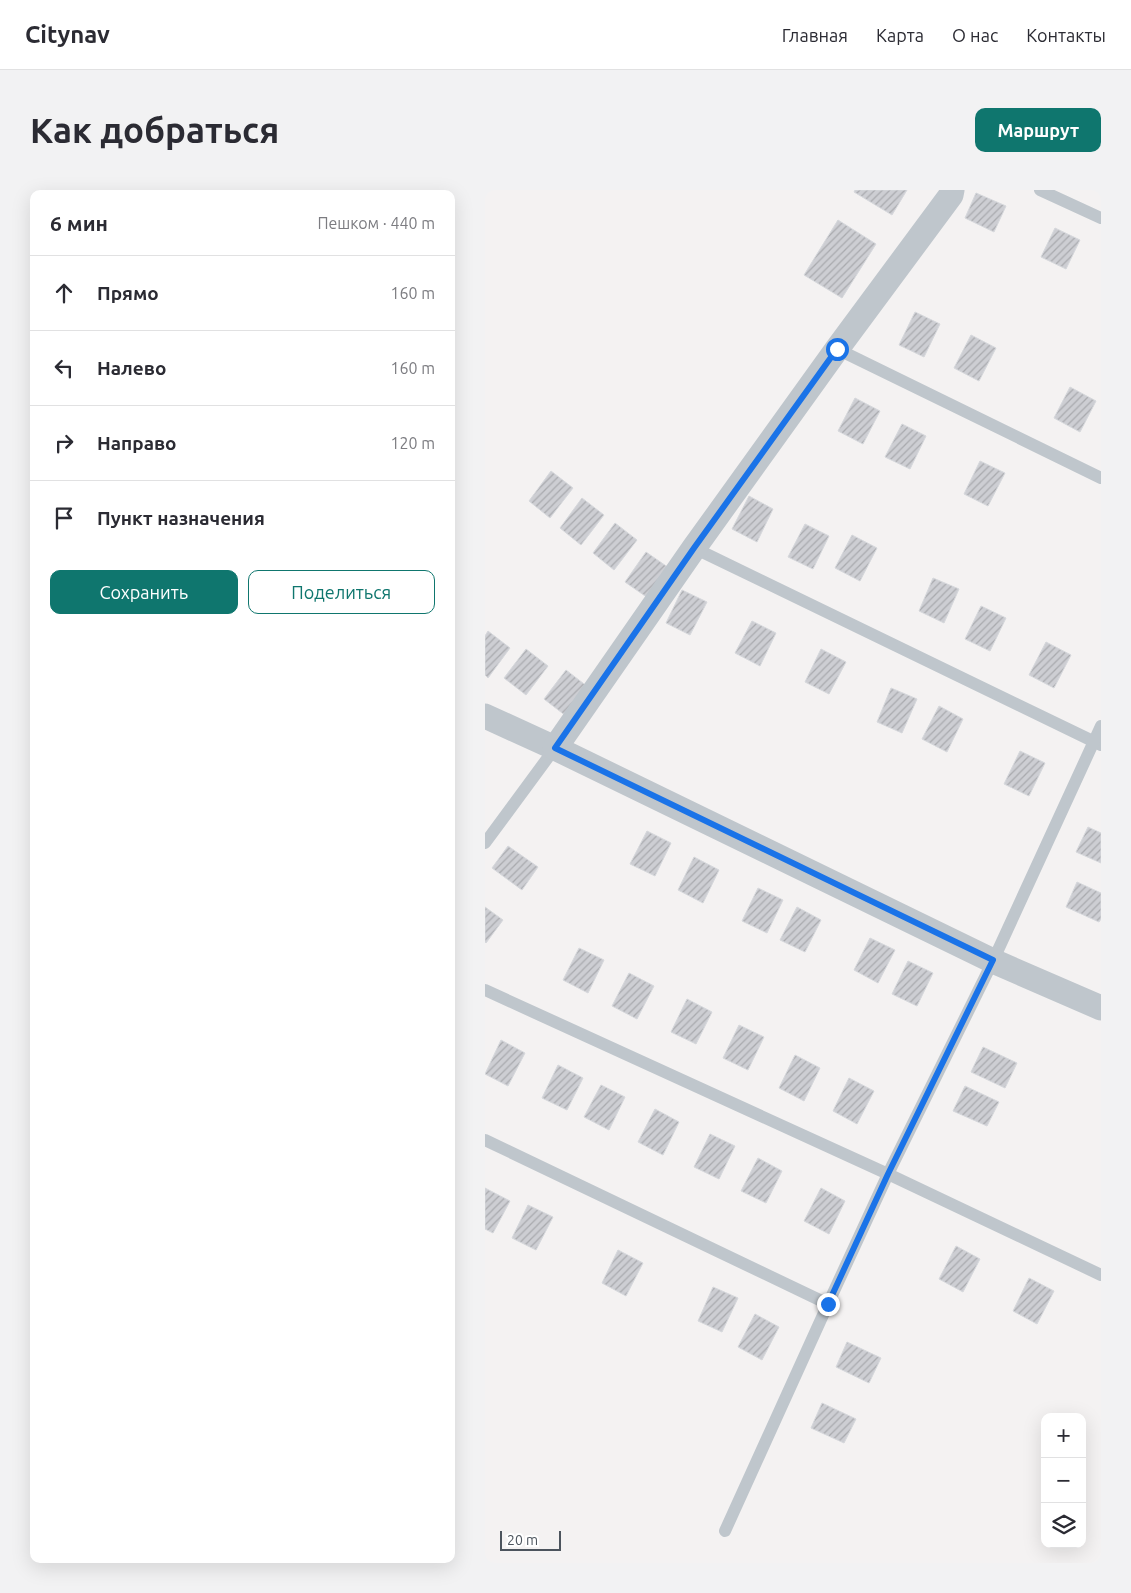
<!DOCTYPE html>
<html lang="ru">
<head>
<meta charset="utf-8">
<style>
  body { margin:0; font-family:Ubuntu,sans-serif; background:#f2f2f3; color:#2b2b33 }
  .controls { position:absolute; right:15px; bottom:15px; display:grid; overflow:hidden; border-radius:10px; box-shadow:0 5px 20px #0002 }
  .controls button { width:45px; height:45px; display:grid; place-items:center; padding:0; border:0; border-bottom:1px solid #e1e1e2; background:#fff; color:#2b2b33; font:25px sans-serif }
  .scale { position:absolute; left:15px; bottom:12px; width:61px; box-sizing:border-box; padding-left:5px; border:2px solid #4c545d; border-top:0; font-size:14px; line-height:18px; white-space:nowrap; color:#4c545d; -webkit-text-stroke:4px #fff; paint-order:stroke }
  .stop { position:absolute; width:15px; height:15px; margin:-11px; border:4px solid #1a73e8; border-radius:50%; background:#fff }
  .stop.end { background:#1a73e8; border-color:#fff; box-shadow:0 1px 5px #0008 }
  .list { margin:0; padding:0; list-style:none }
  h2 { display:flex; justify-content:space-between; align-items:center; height:65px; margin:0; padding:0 20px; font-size:21px }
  h2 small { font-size:16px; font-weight:400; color:#7c7c81 }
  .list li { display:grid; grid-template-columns:32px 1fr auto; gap:15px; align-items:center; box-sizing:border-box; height:75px; padding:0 20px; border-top:1px solid #e1e1e2 }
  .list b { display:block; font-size:19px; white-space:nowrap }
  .list em { font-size:16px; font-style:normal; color:#7c7c81 }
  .actions { display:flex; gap:10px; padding:15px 20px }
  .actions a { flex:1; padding:11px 0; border:1px solid #0f766e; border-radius:10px; text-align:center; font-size:18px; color:#0f766e }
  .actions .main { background:#0f766e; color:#fff }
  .icon { flex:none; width:28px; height:28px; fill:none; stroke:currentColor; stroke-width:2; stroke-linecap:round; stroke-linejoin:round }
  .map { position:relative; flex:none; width:616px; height:1373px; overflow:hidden; border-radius:10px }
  header { display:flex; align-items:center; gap:30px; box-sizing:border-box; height:70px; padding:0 25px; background:#fff; border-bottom:1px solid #e1e1e2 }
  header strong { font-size:24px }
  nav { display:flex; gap:28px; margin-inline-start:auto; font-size:18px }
  .intro { display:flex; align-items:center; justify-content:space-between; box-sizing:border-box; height:120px; padding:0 30px }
  h1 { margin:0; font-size:35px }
  .button { padding:12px 22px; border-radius:10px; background:#0f766e; color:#fff; font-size:18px; font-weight:700 }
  main { display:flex; gap:30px; padding:0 30px }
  aside { flex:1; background:#fff; border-radius:10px; box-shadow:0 5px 20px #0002 }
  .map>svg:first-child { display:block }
  .building { fill:url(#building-hatch); stroke:#d6d8dc }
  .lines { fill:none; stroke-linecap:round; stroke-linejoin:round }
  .lane { stroke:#bfc6cc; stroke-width:12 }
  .street { stroke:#bfc6cc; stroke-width:25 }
  .route { stroke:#1a73e8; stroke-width:6 }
</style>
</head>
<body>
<header>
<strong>Citynav</strong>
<nav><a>Главная</a><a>Карта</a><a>О нас</a><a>Контакты</a></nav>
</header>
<div class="intro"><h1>Как добраться</h1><a class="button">Маршрут</a></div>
<main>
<aside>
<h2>6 мин<small>Пешком · 440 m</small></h2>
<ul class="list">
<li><svg class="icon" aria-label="ahead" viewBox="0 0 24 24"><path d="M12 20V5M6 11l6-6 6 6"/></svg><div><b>Прямо</b></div><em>160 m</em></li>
<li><svg class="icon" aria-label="left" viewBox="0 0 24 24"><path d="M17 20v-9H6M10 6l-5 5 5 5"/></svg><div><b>Налево</b></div><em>160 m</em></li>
<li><svg class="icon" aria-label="right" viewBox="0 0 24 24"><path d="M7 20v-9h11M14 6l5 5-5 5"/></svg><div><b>Направо</b></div><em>120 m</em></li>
<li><svg class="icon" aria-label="arrive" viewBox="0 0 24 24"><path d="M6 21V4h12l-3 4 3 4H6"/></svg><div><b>Пункт назначения</b></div></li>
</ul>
<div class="actions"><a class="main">Сохранить</a><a>Поделиться</a></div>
</aside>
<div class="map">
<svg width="616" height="1373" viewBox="0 0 616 1373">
  <defs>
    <pattern id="building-hatch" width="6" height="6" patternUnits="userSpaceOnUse" patternTransform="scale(1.25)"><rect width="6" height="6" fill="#cdced3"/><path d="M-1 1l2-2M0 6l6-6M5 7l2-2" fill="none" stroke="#a9aaae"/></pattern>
  </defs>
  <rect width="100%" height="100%" fill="#f4f2f2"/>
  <!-- building -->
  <g class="building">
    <polygon points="370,0 422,0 407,25 369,2"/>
    <polygon points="491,3 521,16 509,42 480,28"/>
    <polygon points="353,30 391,54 357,108 319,85"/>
    <polygon points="570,38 595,50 581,79 556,67"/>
    <polygon points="430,122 455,134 439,167 414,155"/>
    <polygon points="486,145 511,158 494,191 469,178"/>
    <polygon points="585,197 611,211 595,242 569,228"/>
    <polygon points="370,208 395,221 378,254 353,241"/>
    <polygon points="417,234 441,246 425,279 400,267"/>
    <polygon points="495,271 520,283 503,316 479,304"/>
    <polygon points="66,281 88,298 65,328 44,311"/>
    <polygon points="264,306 288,319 272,352 247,339"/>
    <polygon points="97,308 119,325 96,355 75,338"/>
    <polygon points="130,333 152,350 129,380 108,363"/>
    <polygon points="320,334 344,346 328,379 303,367"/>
    <polygon points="367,345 392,358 375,391 350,378"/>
    <polygon points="161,362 184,378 163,408 140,392"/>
    <polygon points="448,388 474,399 459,433 434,421"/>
    <polygon points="197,400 222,412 205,445 181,433"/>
    <polygon points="496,416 521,428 505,461 480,449"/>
    <polygon points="267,431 291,443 275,476 250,463"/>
    <polygon points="3,441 25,458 3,488 0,485 0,446"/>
    <polygon points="561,452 586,465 569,498 544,485"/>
    <polygon points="41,459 63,476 41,505 19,488"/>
    <polygon points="336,459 361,472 344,504 320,492"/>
    <polygon points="81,480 103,497 81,526 59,509"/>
    <polygon points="406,498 432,509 417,543 392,532"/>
    <polygon points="454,516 478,529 462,562 437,549"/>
    <polygon points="535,561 560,573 544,606 519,594"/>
    <polygon points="603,637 616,643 616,673 591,662"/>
    <polygon points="162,641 186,653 170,686 145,674"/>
    <polygon points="23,656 53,677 37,700 7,678"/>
    <polygon points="209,667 234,680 218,713 193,700"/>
    <polygon points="592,692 616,703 616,729 614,732 581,717"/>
    <polygon points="273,698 298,710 282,743 257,731"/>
    <polygon points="0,717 18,730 1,753 0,752"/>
    <polygon points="312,717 336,730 320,762 295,750"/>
    <polygon points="385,748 410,760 393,793 369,780"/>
    <polygon points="94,758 119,770 103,803 78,790"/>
    <polygon points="423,771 448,783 432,816 407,804"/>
    <polygon points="144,783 169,796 152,829 127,816"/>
    <polygon points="202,809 227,822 211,854 186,842"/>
    <polygon points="254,835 279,847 263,880 238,868"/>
    <polygon points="16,850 40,863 23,896 0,884"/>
    <polygon points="498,857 532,873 520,898 486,882"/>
    <polygon points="310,865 335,878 319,911 294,898"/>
    <polygon points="73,875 98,888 82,920 57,908"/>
    <polygon points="364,888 389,901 372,934 348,921"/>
    <polygon points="116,895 140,907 124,940 99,927"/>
    <polygon points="480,896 514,912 502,936 468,921"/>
    <polygon points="170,919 194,932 178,965 153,952"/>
    <polygon points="225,944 250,956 234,989 209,977"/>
    <polygon points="273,968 297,981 281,1013 256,1001"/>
    <polygon points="0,998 25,1011 8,1043 0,1039"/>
    <polygon points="336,998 360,1011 344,1044 319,1031"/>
    <polygon points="43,1015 68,1027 51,1060 27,1048"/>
    <polygon points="471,1056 495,1069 478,1102 454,1089"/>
    <polygon points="133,1060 158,1073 141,1106 117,1093"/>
    <polygon points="544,1088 569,1101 552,1134 528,1121"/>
    <polygon points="228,1097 253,1108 237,1142 213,1131"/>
    <polygon points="270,1124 294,1137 277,1170 253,1157"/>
    <polygon points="362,1152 396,1168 384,1193 351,1177"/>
    <polygon points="337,1213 371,1229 359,1253 326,1238"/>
  </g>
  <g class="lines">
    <!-- lane -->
    <g class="lane">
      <polyline points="555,0 616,28"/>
      <polyline points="352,159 616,288"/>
      <polyline points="209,358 616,555"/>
      <polyline points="0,653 70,558"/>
      <polyline points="0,800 403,984 616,1085"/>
      <polyline points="0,950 343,1114 403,984 508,771 616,536"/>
      <polyline points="240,1341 343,1114"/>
    </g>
    <!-- street -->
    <g class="street">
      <polyline points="0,526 70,558 508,771 616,818"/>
      <polyline points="70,558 209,358 352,159 466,5 467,0"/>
    </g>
  </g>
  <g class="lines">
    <!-- route -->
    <polyline class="route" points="343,1114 403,984 508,770 70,558 209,358 352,159"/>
  </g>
</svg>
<div class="controls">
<button>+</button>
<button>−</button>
<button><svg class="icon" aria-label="layers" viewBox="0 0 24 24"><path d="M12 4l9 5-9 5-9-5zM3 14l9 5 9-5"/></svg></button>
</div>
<div class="scale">20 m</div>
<div class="stop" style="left:352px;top:159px"></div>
<div class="stop end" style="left:343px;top:1114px"></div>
</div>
</main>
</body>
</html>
